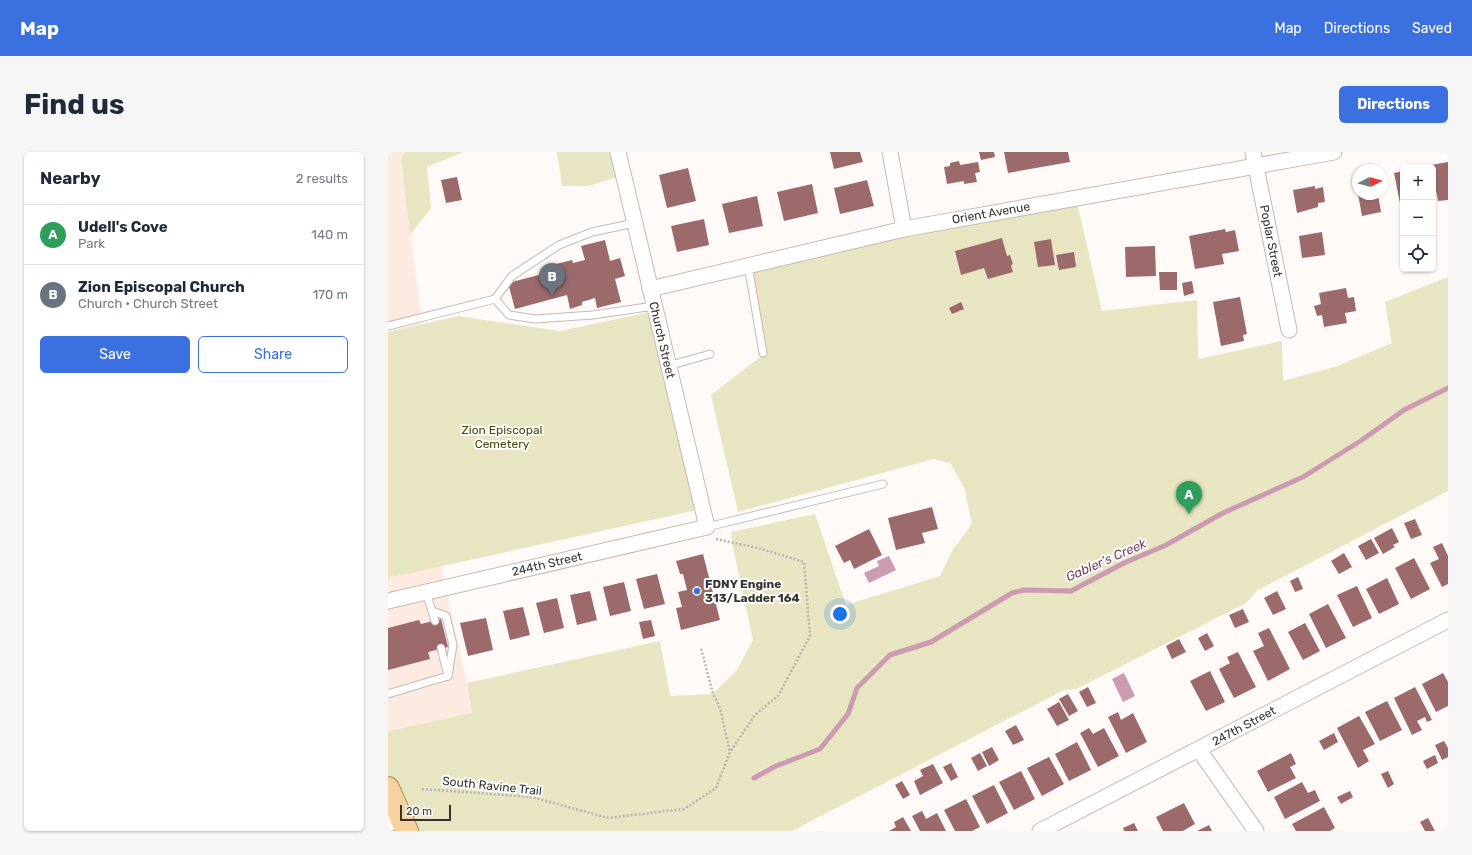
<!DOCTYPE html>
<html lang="en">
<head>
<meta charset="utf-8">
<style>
  body { margin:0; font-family:Rubik,sans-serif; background:#f6f6f7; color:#1f2937 }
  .controls { position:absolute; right:12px; top:12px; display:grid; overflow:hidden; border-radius:6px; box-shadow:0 1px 3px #0004 }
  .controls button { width:36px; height:36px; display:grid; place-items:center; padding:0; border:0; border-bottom:1px solid #e0e1e3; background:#fff; color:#1f2937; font:20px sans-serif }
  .compass { position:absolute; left:964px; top:12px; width:36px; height:36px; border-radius:50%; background:#fff; box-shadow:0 1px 3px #0004; rotate:85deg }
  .scale { position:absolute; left:12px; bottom:10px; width:51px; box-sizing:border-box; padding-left:4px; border:2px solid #383331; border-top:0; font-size:11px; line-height:14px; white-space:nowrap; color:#383331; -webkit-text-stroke:3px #fff; paint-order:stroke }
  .you { position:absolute; left:452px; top:462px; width:14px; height:14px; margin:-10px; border:3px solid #fff; border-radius:50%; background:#1a73e8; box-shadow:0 0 0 6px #1a73e833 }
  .badge { display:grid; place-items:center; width:26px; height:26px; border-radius:50%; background:#3b70e0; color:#fff; font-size:13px; font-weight:700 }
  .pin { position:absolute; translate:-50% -33px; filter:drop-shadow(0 1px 2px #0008) }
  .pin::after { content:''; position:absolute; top:21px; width:14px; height:12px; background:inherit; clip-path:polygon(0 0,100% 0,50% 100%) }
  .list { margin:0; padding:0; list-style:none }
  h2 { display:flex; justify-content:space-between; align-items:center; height:52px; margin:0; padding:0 16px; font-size:17px }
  h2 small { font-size:13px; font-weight:400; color:#747a83 }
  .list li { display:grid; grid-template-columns:26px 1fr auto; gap:12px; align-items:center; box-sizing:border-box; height:60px; padding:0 16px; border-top:1px solid #e0e1e3 }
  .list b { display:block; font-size:15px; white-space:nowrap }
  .list p { margin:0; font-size:13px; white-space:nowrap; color:#747a83 }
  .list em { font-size:13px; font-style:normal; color:#747a83 }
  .actions { display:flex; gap:8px; padding:12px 16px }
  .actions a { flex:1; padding:9px 0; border:1px solid #3b70e0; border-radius:6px; text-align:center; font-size:14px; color:#3b70e0 }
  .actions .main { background:#3b70e0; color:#fff }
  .icon { flex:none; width:22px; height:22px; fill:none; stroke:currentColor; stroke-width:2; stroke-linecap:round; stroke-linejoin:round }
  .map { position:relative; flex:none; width:1060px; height:679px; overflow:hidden; border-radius:6px }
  header { display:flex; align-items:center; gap:24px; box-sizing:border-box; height:56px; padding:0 20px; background:#3b70e0; color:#fff }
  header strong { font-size:19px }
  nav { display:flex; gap:22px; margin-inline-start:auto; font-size:14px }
  .intro { display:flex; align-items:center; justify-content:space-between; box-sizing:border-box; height:96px; padding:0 24px }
  h1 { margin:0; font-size:28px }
  .button { padding:10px 18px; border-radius:6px; background:#3b70e0; color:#fff; font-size:14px; font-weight:700 }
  main { display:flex; gap:24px; padding:0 24px }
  aside { flex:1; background:#fff; border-radius:6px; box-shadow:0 1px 3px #0004 }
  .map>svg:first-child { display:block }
  .built { fill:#fdeae0 }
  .green { fill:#e7e5c2 }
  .water { fill:#cc9bb1 }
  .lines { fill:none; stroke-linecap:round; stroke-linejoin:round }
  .stream { stroke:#cc9bb1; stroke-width:5 }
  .building { fill:#9c6a6b }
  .service-casing { stroke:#c5bab5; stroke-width:9 }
  .minor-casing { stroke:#c5bab5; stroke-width:17 }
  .primary-casing { stroke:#b0884e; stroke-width:24 }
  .path { stroke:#b9b4b2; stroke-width:2.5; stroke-dasharray:2 2; stroke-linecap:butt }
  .service { stroke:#fff; stroke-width:7 }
  .minor { stroke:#fff; stroke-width:15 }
  .primary { stroke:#f6d39e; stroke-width:22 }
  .poi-dot { fill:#3b70e0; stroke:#fff; stroke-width:1.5 }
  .labels { text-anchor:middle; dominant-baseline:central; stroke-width:4; stroke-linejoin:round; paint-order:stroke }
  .street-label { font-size:12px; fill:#383331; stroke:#fff }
  .park-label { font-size:12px; fill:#4c480e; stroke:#fff }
  .poi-label { font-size:12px; font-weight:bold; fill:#383331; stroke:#fff; text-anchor:start }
  .water-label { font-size:13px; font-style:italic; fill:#7c3f5e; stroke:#fff }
</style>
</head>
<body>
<header>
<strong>Map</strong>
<nav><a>Map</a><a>Directions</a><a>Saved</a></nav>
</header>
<div class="intro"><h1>Find us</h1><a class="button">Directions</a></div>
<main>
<aside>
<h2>Nearby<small>2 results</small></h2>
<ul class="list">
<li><span class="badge" style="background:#2e9e5b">A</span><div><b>Udell's Cove</b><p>Park</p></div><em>140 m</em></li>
<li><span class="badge" style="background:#6b7280">B</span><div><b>Zion Episcopal Church</b><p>Church · Church Street</p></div><em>170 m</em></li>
</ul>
<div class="actions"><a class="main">Save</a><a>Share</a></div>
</aside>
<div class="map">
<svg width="1060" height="679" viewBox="0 0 1060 679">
  <rect width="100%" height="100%" fill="#fffaf7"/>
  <!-- built -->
  <g class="built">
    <polygon points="0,0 17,0 13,6 34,172 0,180"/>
    <polygon points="53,414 79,531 84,561 0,579 0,426"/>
  </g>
  <!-- green -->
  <g class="green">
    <polygon points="17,0 75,0 39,15 43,56 22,83 13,5"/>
    <polygon points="169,0 221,0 231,24 201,34 174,34"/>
    <polygon points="688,46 714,159 809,148 810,207 894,189 895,229 949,214 1004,191 997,150 1060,125 1060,339 870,438 858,451 688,537 676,538 404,679 21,679 0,635 0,579 84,561 79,531 272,489 282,544 325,542 349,518 365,488 344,391 343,380 427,362 458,453 552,424 564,399 584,372 576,335 562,311 546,307 350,360 323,243 372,205 358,114"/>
    <polygon points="263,160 309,358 0,426 0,180 70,164 172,179"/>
  </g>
  <!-- water -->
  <g class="water">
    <polygon points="501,404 508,418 481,431 476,421 491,414 489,409"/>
    <polygon points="736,521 747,544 735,550 724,527"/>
  </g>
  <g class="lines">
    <!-- stream -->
    <polyline class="stream" points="366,626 388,614 432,597 460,562 469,536 502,503 543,490 624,441 636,438 683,439 736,411 778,393 835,361 915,325 974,288 1016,258 1060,236"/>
  </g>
  <!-- building -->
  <g class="building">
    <polygon points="442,0 472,0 475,10 446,17"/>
    <polygon points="591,0 606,0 607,5 593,8"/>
    <polygon points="616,0 680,0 682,10 620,21"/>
    <polygon points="571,9 572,13 590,10 592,20 587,21 589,30 576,32 576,29 559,32 556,15 562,14 562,11"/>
    <polygon points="1060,10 1060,48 1050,49 1045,23 1045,15 1043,13"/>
    <polygon points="300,16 308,49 279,56 271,23"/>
    <polygon points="1015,19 1015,61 1014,61 1006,21"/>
    <polygon points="69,25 74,48 58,51 53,28"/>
    <polygon points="479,28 486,54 452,62 446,36"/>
    <polygon points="424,32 430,61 396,69 389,40"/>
    <polygon points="927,34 927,37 935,35 937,50 930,51 930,55 909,61 905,38"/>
    <polygon points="970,42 990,42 993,60 974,64"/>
    <polygon points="369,44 375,74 341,81 334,52"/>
    <polygon points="316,67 321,93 289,100 283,74"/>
    <polygon points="837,77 838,80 847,78 851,99 834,102 836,112 807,117 801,84"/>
    <polygon points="934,80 937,103 914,106 911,84"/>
    <polygon points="614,86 619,104 622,103 625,112 623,113 625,120 600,127 596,116 573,123 567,99"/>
    <polygon points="663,87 667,113 650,115 646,90"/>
    <polygon points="217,88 222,109 232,106 237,124 227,127 233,150 209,156 207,146 194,150 194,153 182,157 179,143 127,157 120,131 166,119 164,113 184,108 185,111 197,108 193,94"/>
    <polygon points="767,94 768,124 738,125 737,95"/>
    <polygon points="686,100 688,115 671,118 668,103"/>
    <polygon points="771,120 789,120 789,138 772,138"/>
    <polygon points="804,129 806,141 796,144 794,131"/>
    <polygon points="958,136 960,146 966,145 968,159 957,161 959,171 936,175 934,163 929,164 926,154 933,152 931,141"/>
    <polygon points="852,145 859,182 855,183 856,189 833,194 825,150"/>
    <polygon points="573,150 576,157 564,162 561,156"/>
    <polygon points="544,355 550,377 534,381 537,391 508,398 500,366"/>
    <polygon points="1027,367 1034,383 1023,387 1016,371"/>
    <polygon points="1004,376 1011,390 1005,393 1007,395 995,402 986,386"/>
    <polygon points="481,377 494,403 466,417 462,408 456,411 447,394"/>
    <polygon points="983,387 991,401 978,408 970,394"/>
    <polygon points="1054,391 1060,404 1060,432 1054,435 1042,411 1051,407 1045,395"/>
    <polygon points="956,401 964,415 951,422 943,409"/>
    <polygon points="315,402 332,468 293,478 288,456 294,455 290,440 299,438 295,422 292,422 288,409"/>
    <polygon points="1026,406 1042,437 1023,447 1007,416"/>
    <polygon points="269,422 277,452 256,457 248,427"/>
    <polygon points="910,425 915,437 907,440 902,429"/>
    <polygon points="999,426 1011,452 991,462 978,437"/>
    <polygon points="236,430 243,459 222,464 215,435"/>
    <polygon points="969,434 984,466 965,475 949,443"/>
    <polygon points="202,439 209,468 189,473 182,443"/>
    <polygon points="889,439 898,457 885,463 876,446"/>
    <polygon points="169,446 176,476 156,481 148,451"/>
    <polygon points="940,452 958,486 938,496 921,462"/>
    <polygon points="135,455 142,483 122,488 115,459"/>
    <polygon points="855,457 861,470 847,476 841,463"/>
    <polygon points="98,466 105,498 80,504 72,471"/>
    <polygon points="53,467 60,495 40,500 42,507 0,518 0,476 31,468 33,472"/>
    <polygon points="263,468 267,484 255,487 251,470"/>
    <polygon points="917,471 932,499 915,508 900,480"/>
    <polygon points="881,476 902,517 880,529 865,499 876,494 870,481"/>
    <polygon points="819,481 826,494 817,499 810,486"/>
    <polygon points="791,487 798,500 784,507 778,494"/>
    <polygon points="850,500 868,535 846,546 831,517 842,511 839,505"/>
    <polygon points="822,519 837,550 818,559 802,529"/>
    <polygon points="1055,521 1060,530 1060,554 1048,560 1034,532"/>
    <polygon points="700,535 708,551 699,555 691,540"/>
    <polygon points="1027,535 1044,568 1039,570 1037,565 1029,569 1034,578 1024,583 1006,546"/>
    <polygon points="680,542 690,559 681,564 671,547"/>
    <polygon points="999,549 1014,578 992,589 977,560"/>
    <polygon points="671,550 681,568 669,574 659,557"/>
    <polygon points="730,560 733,568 745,561 759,590 738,601 720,565"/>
    <polygon points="971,564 987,592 975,598 981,609 970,616 949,576"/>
    <polygon points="628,573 636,588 625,593 617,579"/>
    <polygon points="701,576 705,582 716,576 731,604 710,615 692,581"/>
    <polygon points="946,581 950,590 936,598 931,589"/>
    <polygon points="1056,589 1060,596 1060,605 1054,608 1047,593"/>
    <polygon points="689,590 703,618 681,629 667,602"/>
    <polygon points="604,595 611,608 601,614 594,600"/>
    <polygon points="592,601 599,614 590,619 583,606"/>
    <polygon points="903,601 908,612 902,615 908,626 880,640 869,619"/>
    <polygon points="1047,603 1050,611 1039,617 1035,609"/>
    <polygon points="661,605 676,632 654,644 639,616"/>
    <polygon points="563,611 570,625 563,629 555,615"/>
    <polygon points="545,612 555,631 532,643 526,629 535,624 532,618"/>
    <polygon points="633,619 647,647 626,658 611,630"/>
    <polygon points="1000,619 1006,632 1000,636 993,622"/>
    <polygon points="514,629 522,643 515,647 507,633"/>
    <polygon points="914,630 920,641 927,638 932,649 897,667 886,645"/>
    <polygon points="606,633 620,661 599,672 584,644"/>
    <polygon points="962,639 965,645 953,652 949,645"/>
    <polygon points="578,647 592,675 584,679 567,679 556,658"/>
    <polygon points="796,651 807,672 795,679 775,679 768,665"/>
    <polygon points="936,655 947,676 942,679 908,679 904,672"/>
    <polygon points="534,659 538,667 549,661 558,679 532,679 524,664"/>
    <polygon points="515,665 523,679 501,679 508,675 506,670"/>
    <polygon points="1040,666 1047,679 1037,679 1032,670"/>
    <polygon points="746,671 750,679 736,679 735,676"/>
    <polygon points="821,673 824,679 809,679"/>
  </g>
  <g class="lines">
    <defs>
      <g id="service">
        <polyline points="360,113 375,201"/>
        <polyline points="107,147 121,163 147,167 205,163 266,154"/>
        <polyline points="0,174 107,147 124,124 171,93 204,80 247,71"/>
        <polyline points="280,214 322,202"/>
        <polyline points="319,375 495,332"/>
        <polyline points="38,440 47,469"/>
        <polyline points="44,459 58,464 65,493 60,524"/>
        <polyline points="53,496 59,520"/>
        <polyline points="0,542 60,524"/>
      </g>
      <g id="minor">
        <polyline points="502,0 516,77"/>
        <polyline points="865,0 901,178"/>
        <polyline points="262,137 516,77 946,0"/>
        <polyline points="0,449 319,375 230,0"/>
        <polyline points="811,598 868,679"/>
        <polyline points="0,672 14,667"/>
        <polyline points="652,679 1060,468"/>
      </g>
      <polyline id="primary" points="0,636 19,679"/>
    </defs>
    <!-- service casing -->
    <use href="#service" class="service-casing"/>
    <!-- minor casing -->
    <use href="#minor" class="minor-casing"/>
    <!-- primary casing -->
    <use href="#primary" class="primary-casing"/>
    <!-- path -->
    <g class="path">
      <polyline points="328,387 370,396 416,410 422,484 390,544 367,563 342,600"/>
      <polyline points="34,637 144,645 220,666 296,657 328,636 342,600 332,556 325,542 313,496"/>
    </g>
    <!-- service -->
    <use href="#service" class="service"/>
    <!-- minor -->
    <use href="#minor" class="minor"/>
    <!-- primary -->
    <use href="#primary" class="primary"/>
  </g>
  <!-- markers -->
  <circle class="poi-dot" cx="309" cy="439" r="4"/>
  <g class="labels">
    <!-- street labels -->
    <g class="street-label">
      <text transform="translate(603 61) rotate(-10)">Orient Avenue</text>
      <text transform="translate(883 89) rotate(79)">Poplar Street</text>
      <text transform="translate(274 188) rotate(77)">Church Street</text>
      <text transform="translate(159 412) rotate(-13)">244th Street</text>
      <text transform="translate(856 574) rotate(-28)">247th Street</text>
      <text transform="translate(104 634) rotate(6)">South Ravine Trail</text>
    </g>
    <!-- park labels -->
    <g class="park-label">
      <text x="114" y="278">Zion Episcopal<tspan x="114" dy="14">Cemetery</tspan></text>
    </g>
    <!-- poi labels -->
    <g class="poi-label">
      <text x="317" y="432">FDNY Engine<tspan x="317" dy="14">313/Ladder 164</tspan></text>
    </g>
    <!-- water labels -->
    <g class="water-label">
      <text transform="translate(718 408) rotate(-24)">Gabler’s Creek</text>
    </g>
  </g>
</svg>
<div class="controls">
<button>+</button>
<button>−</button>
<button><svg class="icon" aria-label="locate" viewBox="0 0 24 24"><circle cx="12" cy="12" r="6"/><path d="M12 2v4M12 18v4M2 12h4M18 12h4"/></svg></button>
</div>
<svg class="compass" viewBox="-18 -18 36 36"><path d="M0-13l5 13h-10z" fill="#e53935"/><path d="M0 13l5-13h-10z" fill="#747a83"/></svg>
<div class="scale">20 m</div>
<div class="you"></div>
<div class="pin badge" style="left:801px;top:362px;background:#2e9e5b">A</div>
<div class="pin badge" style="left:164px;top:144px;background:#6b7280">B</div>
</div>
</main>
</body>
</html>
